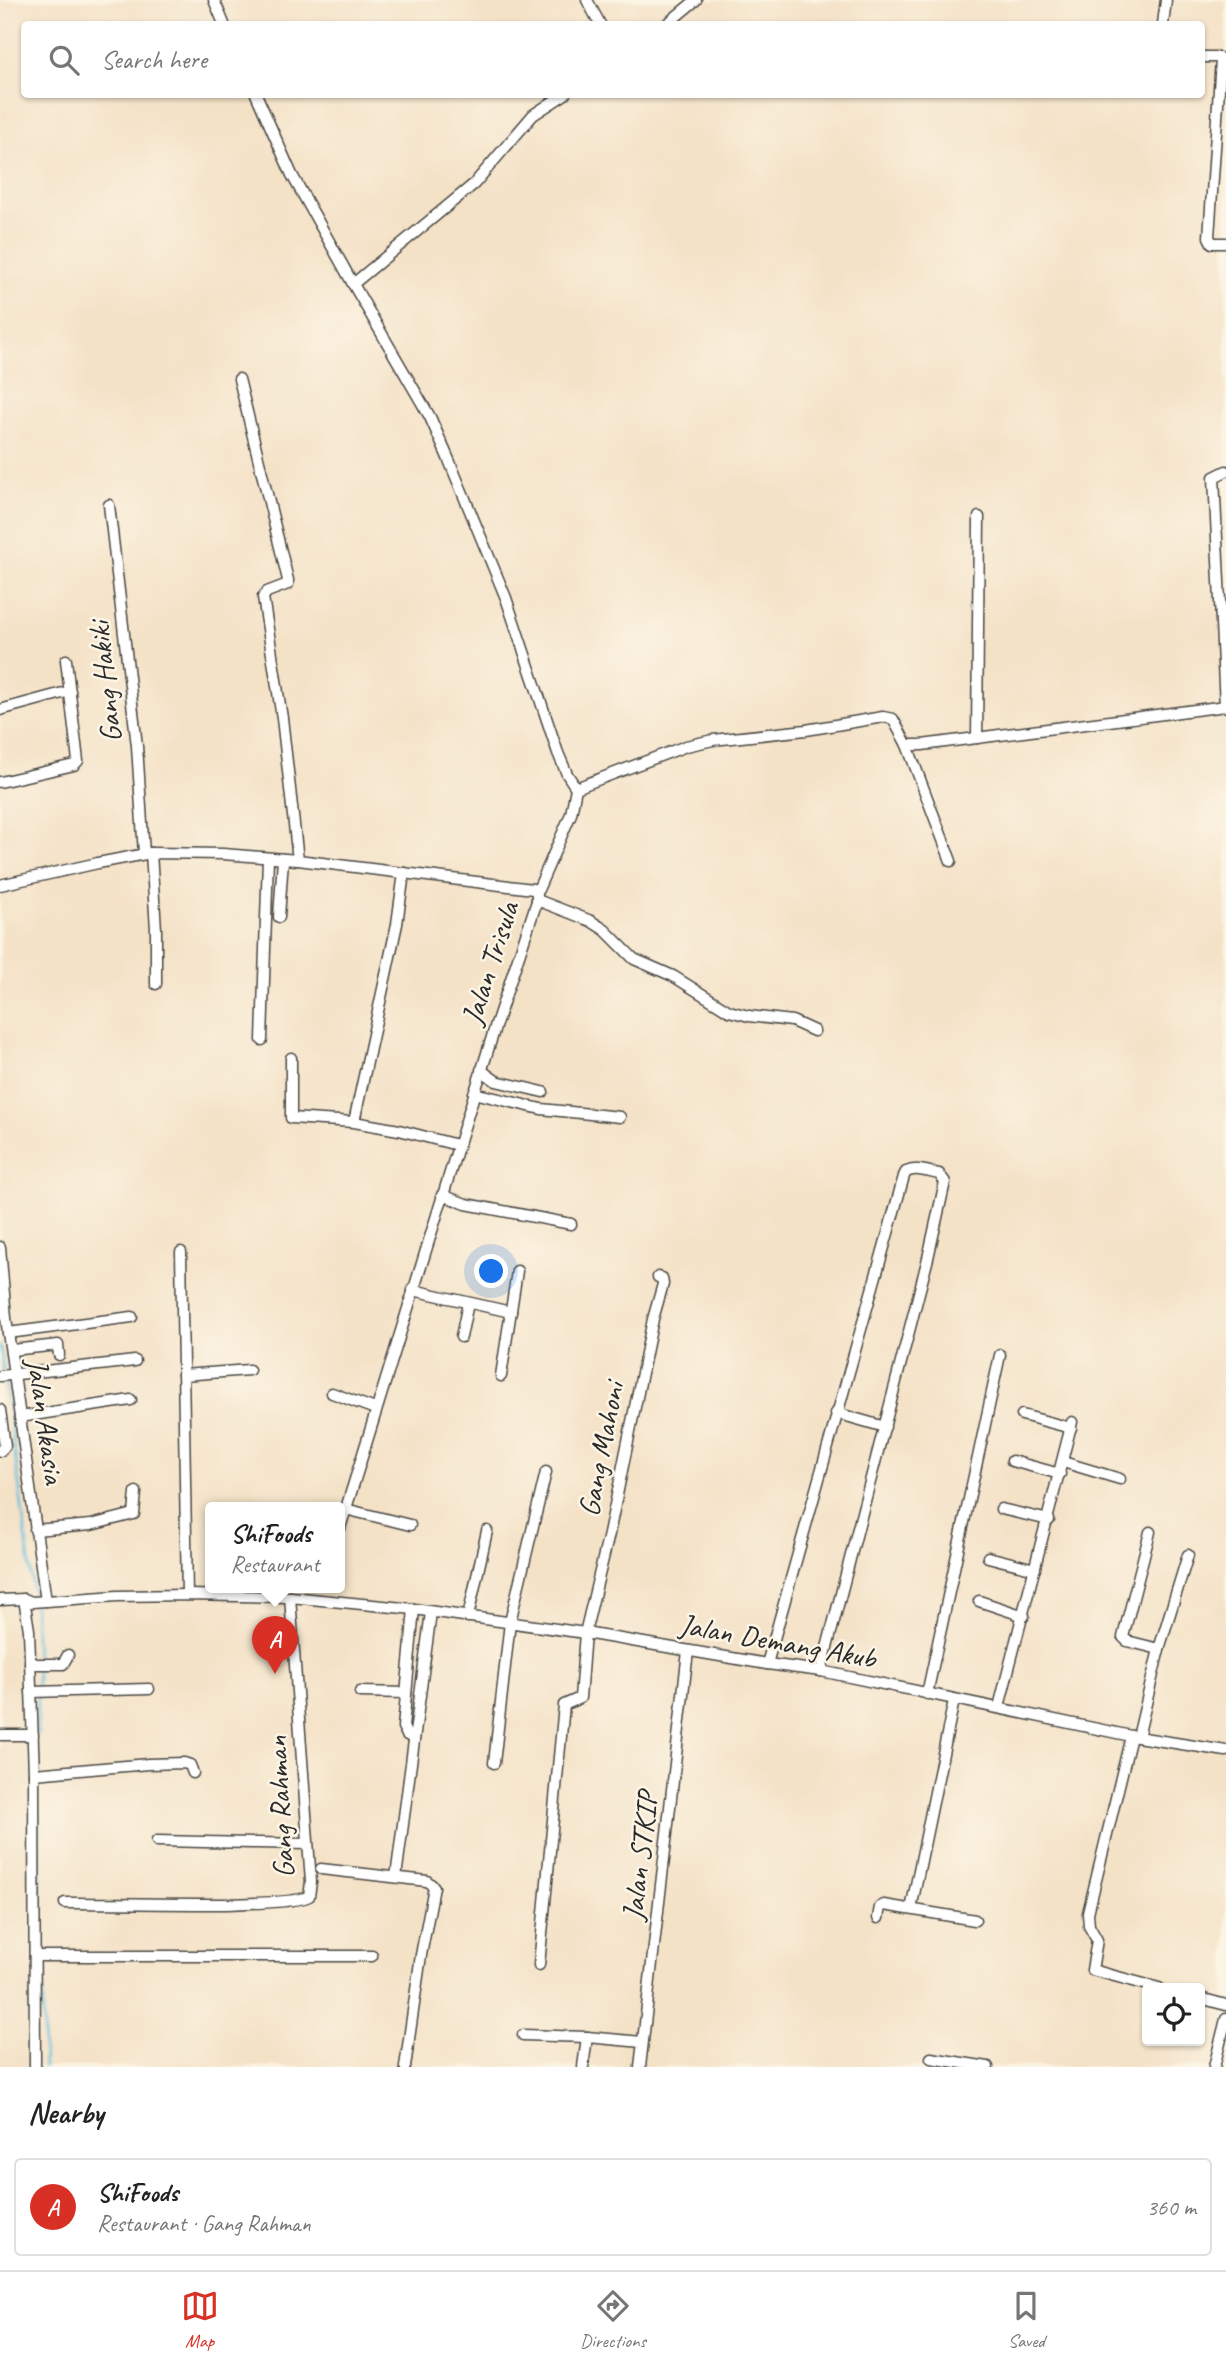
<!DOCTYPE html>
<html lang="en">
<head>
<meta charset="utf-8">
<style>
  body { margin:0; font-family:Caveat,sans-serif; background:#f2f2f2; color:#222 }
  .controls { position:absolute; right:21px; bottom:21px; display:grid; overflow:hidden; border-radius:7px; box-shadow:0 2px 5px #0004 }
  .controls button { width:63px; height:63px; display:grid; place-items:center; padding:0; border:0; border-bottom:2px solid #e0e0e0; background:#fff; color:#222; font:35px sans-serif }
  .you { position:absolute; left:492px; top:1272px; width:24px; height:24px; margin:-18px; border:5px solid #fff; border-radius:50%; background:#1a73e8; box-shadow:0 0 0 10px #1a73e833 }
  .badge { display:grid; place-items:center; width:46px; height:46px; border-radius:50%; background:#d93025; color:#fff; font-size:23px; font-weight:700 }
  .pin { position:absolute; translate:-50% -58px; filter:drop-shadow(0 2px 4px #0008) }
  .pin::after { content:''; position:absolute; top:37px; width:24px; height:21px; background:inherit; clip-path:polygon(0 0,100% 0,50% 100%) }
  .popup { position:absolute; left:205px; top:1502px; width:140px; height:91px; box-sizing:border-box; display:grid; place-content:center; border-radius:7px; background:#fff; filter:drop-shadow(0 2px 5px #0005); font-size:23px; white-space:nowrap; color:#767676 }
  .popup b { font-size:26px; color:#222 }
  .popup::after { content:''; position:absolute; left:50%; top:100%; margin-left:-14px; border:14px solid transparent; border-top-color:#fff }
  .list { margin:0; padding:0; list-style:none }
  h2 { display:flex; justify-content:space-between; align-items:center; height:91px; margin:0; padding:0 28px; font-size:30px }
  h2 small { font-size:23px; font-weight:400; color:#767676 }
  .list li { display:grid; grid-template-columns:46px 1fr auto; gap:21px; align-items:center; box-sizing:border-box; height:98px; margin:0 14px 14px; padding:0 14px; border:2px solid #e0e0e0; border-radius:7px }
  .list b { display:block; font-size:26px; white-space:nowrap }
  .list p { margin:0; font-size:23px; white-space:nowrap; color:#767676 }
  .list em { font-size:23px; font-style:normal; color:#767676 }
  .icon { flex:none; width:38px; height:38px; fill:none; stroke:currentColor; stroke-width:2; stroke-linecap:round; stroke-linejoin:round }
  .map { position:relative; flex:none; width:1226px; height:2067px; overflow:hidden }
  .search { position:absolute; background:#fff; box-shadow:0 2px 5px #0004; left:21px; right:21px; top:21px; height:77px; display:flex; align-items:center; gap:18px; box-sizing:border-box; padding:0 24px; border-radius:7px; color:#767676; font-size:26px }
  .sheet { height:203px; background:#fff }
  nav { display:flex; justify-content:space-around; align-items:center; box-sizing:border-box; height:98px; border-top:2px solid #e0e0e0; background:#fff; font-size:19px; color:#767676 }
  nav a { display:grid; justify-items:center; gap:4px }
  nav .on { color:#d93025 }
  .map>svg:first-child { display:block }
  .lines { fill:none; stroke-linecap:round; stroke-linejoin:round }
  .stream { stroke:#5fbddd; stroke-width:2.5 }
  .minor-casing { stroke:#494642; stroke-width:13 }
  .minor { stroke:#fff; stroke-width:10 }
  .labels { text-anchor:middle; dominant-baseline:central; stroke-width:5; stroke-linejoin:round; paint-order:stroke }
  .street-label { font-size:30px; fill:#2b2b2b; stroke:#fcf5e5 }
</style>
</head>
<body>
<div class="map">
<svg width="1226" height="2067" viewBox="0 0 1226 2067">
  <rect width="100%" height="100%" fill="#fcf5e5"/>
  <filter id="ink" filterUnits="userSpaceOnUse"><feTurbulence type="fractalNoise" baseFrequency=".0143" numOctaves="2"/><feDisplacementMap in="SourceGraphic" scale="14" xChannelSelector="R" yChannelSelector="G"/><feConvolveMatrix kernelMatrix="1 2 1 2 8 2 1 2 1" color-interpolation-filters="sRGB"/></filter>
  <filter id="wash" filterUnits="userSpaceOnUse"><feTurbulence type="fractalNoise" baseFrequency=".00686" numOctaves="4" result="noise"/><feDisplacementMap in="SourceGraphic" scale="28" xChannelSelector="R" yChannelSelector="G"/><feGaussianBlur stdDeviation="1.57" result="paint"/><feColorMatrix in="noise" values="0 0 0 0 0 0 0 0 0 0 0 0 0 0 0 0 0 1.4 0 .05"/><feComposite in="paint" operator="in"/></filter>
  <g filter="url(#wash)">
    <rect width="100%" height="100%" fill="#f4e2c7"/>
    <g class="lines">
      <!-- stream -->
      <g class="stream">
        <polyline points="0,1346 4,1373"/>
        <polyline points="5,1379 34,1598"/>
        <polyline points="34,1605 36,1661"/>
        <polyline points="37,1668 37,1689"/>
        <polyline points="37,1696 38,1735"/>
        <polyline points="39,1811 42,1952"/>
        <polyline points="42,1958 44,2067"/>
      </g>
    </g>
  </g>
  <g filter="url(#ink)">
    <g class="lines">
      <defs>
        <g id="minor">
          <polyline points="214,0 224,24"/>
          <polyline points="587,0 600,24"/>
          <polyline points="667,24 696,0"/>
          <polyline points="1163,24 1166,0"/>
          <polyline points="1202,57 1217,57 1221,59 1209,237 1212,243 1226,243"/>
          <polyline points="256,94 292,175 353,284"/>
          <polyline points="239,379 288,580 288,584 267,592 263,597 282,718 298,860"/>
          <polyline points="109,505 137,746 144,854"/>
          <polyline points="1225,706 1214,477 1226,471"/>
          <polyline points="0,710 70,691"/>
          <polyline points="977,738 979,517"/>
          <polyline points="907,745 951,861"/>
          <polyline points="0,782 74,765 78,761 66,660"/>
          <polyline points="576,788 686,746 713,740 806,730 883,717 893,719 907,745 922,745 1226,706"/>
          <polyline points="151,853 156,929 156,984"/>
          <polyline points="0,885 98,863 151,853 223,854 298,860 533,889 537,892"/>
          <polyline points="537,900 591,921 605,930 634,959 673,976 729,1011 749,1016 792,1021 814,1031"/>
          <polyline points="279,917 283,859"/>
          <polyline points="262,1040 268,858"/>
          <polyline points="291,1058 291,1118 354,1122 399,1130 457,1145"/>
          <polyline points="481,1070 496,1081 543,1092"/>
          <polyline points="474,1093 541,1109 620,1117"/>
          <polyline points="354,1122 397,924 404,873"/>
          <polyline points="442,1195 466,1204 571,1224"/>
          <polyline points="0,1247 6,1318 46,1601"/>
          <polyline points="181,1252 187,1595"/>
          <polyline points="413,1290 511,1312"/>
          <polyline points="8,1333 132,1317"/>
          <polyline points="461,1337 468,1303"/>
          <polyline points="12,1350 58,1345 59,1355"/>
          <polyline points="183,1375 249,1370"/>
          <polyline points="0,1376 135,1361"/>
          <polyline points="501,1376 517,1271"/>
          <polyline points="332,1393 375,1409"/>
          <polyline points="0,1410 5,1446 0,1451"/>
          <polyline points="836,1413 885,1427"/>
          <polyline points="1022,1415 1071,1428"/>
          <polyline points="20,1417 131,1400"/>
          <polyline points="1012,1461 1060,1474"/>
          <polyline points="1063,1462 1120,1479"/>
          <polyline points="345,1509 410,1525"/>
          <polyline points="1001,1509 1049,1520"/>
          <polyline points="340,1528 496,1024 537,901 537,892 571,814 576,788 567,774 558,753 506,598 449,460 430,417 353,284 474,184 533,115 565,94"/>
          <polyline points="35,1530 91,1525 134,1514 136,1492"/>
          <polyline points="1150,1532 1123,1637 1127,1641 1159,1649"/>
          <polyline points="988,1557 1035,1569"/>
          <polyline points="24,1599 29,1630 34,1774 35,2067"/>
          <polyline points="0,1600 24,1599 32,1602 117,1596 187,1595 290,1597 414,1609 585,1633 767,1664 821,1671 1131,1736 1226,1751"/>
          <polyline points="979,1601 1024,1616"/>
          <polyline points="414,1609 403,1727 407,1735 414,1738"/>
          <polyline points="468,1617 487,1531"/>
          <polyline points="30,1664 63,1664 68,1655"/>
          <path d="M767,1664L904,1176L906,1172C917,1167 928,1172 939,1174L945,1182L928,1258L821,1671"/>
          <polyline points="31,1692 149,1689"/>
          <polyline points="360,1692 406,1693"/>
          <polyline points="927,1694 1000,1355"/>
          <polyline points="999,1707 1072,1422"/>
          <polyline points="0,1735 33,1735"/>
          <polyline points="1131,1736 1088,1913 1089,1926 1097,1940 1092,1970 1159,1988"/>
          <polyline points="1138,1737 1159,1649 1188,1555"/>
          <polyline points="494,1763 510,1622 546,1472"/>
          <polyline points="34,1774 148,1764 184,1763 190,1765 193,1773"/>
          <polyline points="157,1841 307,1844"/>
          <polyline points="321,1869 427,1881 434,1887 421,1955 405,2067"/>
          <polyline points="396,1877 431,1612"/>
          <path d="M65,1903C102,1902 290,1909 309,1896L311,1882L290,1597"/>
          <polyline points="911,1909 954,1700"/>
          <polyline points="878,1918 880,1907 884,1905 975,1920"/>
          <polyline points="35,1956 372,1956"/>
          <polyline points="539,1965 564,1705 580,1698 585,1633 609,1534 653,1319 663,1284 662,1278 658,1277"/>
          <polyline points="1200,1998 1226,2005"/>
          <polyline points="523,2035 587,2037 642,2042"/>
          <polyline points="931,2058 988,2067"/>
          <polyline points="583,2067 587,2037"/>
          <polyline points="640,2067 688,1651"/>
          <polyline points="1214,2067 1226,2019"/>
        </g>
      </defs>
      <!-- minor casing -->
      <use href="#minor" class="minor-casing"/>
      <!-- minor -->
      <use href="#minor" class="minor"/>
    </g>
  </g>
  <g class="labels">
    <!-- street labels -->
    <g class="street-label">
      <text transform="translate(105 682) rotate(-96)">Gang Hakiki</text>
      <text transform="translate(490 963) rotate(-72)">Jalan Trisula</text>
      <text transform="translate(46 1421) rotate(82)">Jalan Akasia</text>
      <text transform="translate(601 1449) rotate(-79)">Gang Mahoni</text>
      <text transform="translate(778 1641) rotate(10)">Jalan Demang Akub</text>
      <text transform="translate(280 1807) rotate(-93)">Gang Rahman</text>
      <text transform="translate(640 1856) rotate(-83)">Jalan STKIP</text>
    </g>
  </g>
</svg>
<div class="controls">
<button><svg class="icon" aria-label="locate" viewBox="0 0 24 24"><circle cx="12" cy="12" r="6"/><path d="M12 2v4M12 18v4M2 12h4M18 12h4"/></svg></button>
</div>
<div class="you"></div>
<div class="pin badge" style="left:275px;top:1674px">A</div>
<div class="popup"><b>ShiFoods</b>Restaurant</div>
<div class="search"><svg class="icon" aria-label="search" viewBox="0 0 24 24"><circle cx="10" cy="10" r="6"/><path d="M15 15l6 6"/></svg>Search here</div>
</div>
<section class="sheet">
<h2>Nearby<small></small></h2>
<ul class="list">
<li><span class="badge">A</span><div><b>ShiFoods</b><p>Restaurant · Gang Rahman</p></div><em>360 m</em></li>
</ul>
</section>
<nav>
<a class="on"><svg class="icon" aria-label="map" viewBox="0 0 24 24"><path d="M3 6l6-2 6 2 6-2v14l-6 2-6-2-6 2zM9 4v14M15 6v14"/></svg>Map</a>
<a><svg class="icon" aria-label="directions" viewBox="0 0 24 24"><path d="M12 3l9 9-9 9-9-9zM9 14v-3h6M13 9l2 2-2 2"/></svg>Directions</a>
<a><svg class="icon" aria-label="saved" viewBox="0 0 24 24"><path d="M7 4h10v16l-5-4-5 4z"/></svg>Saved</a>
</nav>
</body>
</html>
